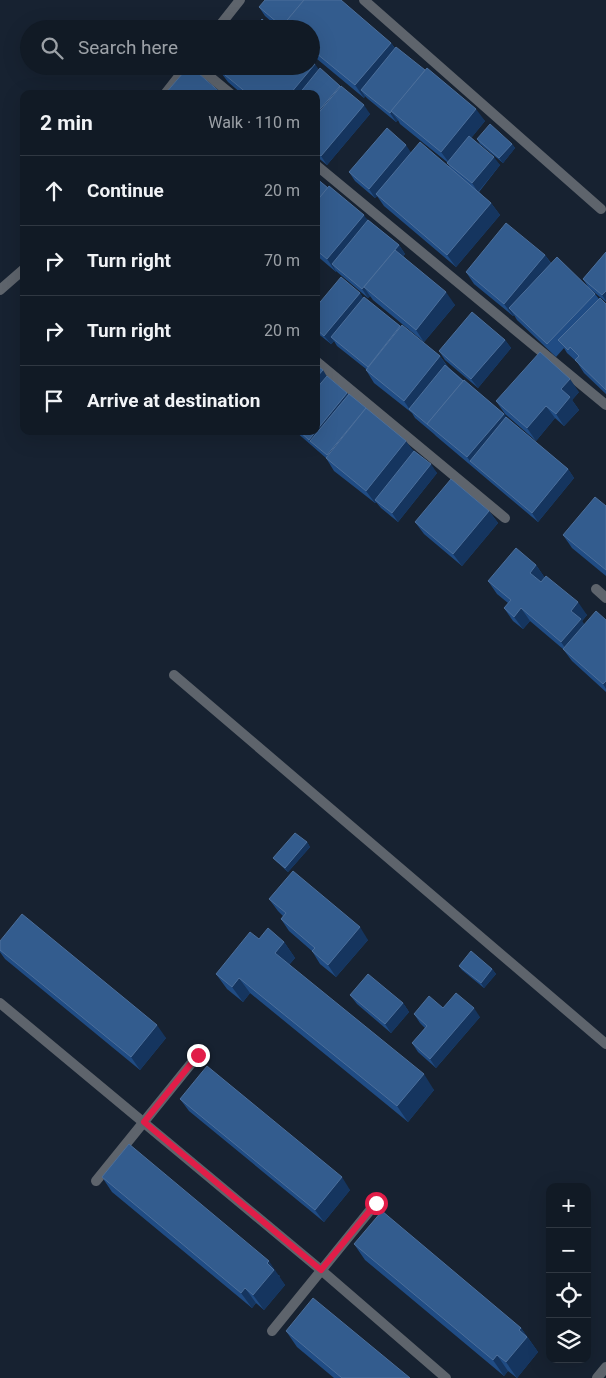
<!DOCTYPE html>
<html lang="en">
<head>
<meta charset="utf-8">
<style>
  body { margin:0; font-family:Roboto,sans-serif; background:#1e2732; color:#f1f3f6 }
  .controls { position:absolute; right:15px; bottom:15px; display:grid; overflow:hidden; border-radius:10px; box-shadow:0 5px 20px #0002 }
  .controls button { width:45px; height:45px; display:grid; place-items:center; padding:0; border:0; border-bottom:1px solid #303842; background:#111a25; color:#f1f3f6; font:25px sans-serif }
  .stop { position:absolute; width:15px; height:15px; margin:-11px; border:4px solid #e11d48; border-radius:50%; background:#fff }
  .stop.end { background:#e11d48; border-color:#fff; box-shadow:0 1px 5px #0008 }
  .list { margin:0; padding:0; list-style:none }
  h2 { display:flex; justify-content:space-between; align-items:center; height:65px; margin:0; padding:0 20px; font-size:21px }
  h2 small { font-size:16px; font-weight:400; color:#9ca1a7 }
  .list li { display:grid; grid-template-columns:32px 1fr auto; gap:15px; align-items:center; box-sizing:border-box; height:70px; padding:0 20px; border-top:1px solid #303842 }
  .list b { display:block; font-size:19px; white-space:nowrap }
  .list em { font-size:16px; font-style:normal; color:#9ca1a7 }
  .icon { flex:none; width:28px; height:28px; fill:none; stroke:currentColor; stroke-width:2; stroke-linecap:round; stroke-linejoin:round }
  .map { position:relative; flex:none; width:606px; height:1378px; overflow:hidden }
  .search { position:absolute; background:#111a25; box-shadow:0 5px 20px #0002; left:20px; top:20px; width:300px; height:55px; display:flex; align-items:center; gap:12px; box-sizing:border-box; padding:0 18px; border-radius:28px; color:#9ca1a7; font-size:19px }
  .panel { position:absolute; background:#111a25; box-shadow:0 5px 20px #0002; left:20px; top:90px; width:300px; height:345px; border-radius:10px }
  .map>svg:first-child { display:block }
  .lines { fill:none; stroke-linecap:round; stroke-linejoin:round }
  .street { stroke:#5e646c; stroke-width:10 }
  .wall { fill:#204c84 }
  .shaded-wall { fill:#15355f }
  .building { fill:#335c8e; stroke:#4c6f9b }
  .route { stroke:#e11d48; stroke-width:6 }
</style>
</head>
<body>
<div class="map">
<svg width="606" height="1378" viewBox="0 0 606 1378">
  <rect width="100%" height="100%" fill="#172231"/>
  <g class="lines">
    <!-- street -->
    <g class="street">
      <polyline points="364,0 601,209"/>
      <polyline points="217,29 240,0"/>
      <polyline points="197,66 231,94"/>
      <polyline points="165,94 187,66"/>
      <polyline points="316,165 606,405"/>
      <polyline points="0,290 24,269"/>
      <polyline points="316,361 505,518"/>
      <polyline points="596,589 606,598"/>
      <polyline points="174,675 606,1044"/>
      <polyline points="0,1003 321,1270 446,1378"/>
      <polyline points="96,1181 198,1055"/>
      <polyline points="272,1331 376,1203"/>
      <polyline points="597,1378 606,1367"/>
    </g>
  </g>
  <!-- wall -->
  <g class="wall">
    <polygon points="259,7 391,43 395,48 485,121 471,138 500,165 479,192 491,203 500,215 456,267 384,206 377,196 375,198 355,181 349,172 411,152 450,168 447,162 400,124 398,120 396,122 368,99 365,96 364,98 311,54 311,29 280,29 265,16"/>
    <polygon points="219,70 319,70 341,87 370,114 327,165 316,156 316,94 242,94 228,82"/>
    <polygon points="477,139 512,144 515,148 503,163 480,144"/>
    <polygon points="316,178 399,245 405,254 403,256 455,305 424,342 373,300 370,296 368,298 336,271 336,272 316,255"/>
    <polygon points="606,252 606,302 589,288 583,279"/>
    <polygon points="545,255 551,263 595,294 599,299 606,304 606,394 584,373 577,362 567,353 564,348 556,357 517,320 514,315 513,316 474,284 466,272"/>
    <polygon points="360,293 363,298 440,356 449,368 504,414 506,417 568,469 574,478 538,522 436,436 434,434 415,418 412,413 374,383 366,370 366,369 337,346 334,341 331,344 316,332 316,307"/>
    <polygon points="505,340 511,348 478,388 445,360 439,351"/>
    <polygon points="327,376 414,451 437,473 398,522 381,508 376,502 375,503 334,471 326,458 295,431 316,431"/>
    <polygon points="579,392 572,400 579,410 564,426 555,418 536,441 505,414 496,401"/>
    <polygon points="606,506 606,576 572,548 563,535"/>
    <polygon points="489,511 498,523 462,566 424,534 415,522"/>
    <polygon points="536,565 545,578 587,615 582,621 584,625 606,620 606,692 572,661 563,649 530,621 523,629 513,621 504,608 508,603 497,594 488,581"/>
    <polygon points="307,842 310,847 288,872 277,862 273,858"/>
    <polygon points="269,899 368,940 336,977 320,964 312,951 289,931 281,919 283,916 278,911"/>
    <polygon points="259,939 284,942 295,958 289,965 434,1090 408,1122 250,993 243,1002 227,989 216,974"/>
    <polygon points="0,941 166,1038 140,1070 5,959 0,952"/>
    <polygon points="459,966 492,969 496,974 484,988 462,970"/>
    <polygon points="350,995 403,1003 409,1012 391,1033 357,1004"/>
    <polygon points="443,1008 480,1017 436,1068 418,1052 412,1043 425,1028 420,1023 414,1014"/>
    <polygon points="180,1099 350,1190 324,1222 189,1111"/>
    <polygon points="102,1177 280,1276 279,1277 285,1285 264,1310 256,1303 252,1308 112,1192"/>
    <polygon points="354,1244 521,1328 538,1352 517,1378 508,1371 504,1376 365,1260"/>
    <polygon points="286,1331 410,1378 334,1378 297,1347"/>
  </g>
  <!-- shaded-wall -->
  <g class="shaded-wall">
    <polygon points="391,43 400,55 361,90 365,96 364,98 355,85"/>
    <polygon points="315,64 324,77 309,94 290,94"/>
    <polygon points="340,86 347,94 316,130 316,114"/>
    <polygon points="364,105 370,114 327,165 321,156"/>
    <polygon points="476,109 485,121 450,164 441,152"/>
    <polygon points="391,111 398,120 396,122 390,113"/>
    <polygon points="512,144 515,148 503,163 499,158"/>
    <polygon points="406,145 412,154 376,194 377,196 375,198 369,189"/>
    <polygon points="494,157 500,165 478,192 472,183"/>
    <polygon points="491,203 500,215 456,267 447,255"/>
    <polygon points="364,215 372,228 332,264 336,271 336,272 327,259"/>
    <polygon points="399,245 405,254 372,294 364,287 370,296 368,298 362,289"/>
    <polygon points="545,255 553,267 509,308 514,315 513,316 504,304"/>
    <polygon points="606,291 606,301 602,295"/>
    <polygon points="446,292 455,305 424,342 416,330"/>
    <polygon points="360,293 366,302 331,337 334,341 331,344 324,336"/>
    <polygon points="505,340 511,348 478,388 471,379"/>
    <polygon points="440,356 449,369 410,410 404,401"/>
    <polygon points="323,370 331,383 316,401 316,378"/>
    <polygon points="570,379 579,392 572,400 579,410 564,426 556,414 561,389"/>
    <polygon points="347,393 353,402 311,442 309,440"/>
    <polygon points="546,406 555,418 536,441 527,428"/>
    <polygon points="366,408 372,417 333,464 327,455"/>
    <polygon points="504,414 512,426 470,461 467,457"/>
    <polygon points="406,441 415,453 375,500 376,502 375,503 366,491"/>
    <polygon points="431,464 437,473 398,522 392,513"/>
    <polygon points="568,469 574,478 538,522 532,513"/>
    <polygon points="489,511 498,523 462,566 453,554"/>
    <polygon points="536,565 545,578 538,585 530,573"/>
    <polygon points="578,602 587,615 582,621 590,632 570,655 561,642 571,611"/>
    <polygon points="521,608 530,621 523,629 514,617"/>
    <polygon points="606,681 606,689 603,684"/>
    <polygon points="307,842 310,847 288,872 285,868"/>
    <polygon points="360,927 368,940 336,977 328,965"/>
    <polygon points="284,942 295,958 286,968 275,953"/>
    <polygon points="492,969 496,974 484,988 481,983"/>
    <polygon points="239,978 250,993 243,1002 232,987"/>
    <polygon points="403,1003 409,1012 391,1033 385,1024"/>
    <polygon points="474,1008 480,1017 436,1068 430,1059"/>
    <polygon points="157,1025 166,1038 140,1070 131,1057"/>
    <polygon points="424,1074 434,1090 408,1122 397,1106"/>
    <polygon points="342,1177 350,1190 324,1222 315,1210"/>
    <polygon points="269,1261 285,1285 264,1310 253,1295 267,1263"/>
    <polygon points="245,1288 256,1303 252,1308 241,1293"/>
    <polygon points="521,1328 538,1352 517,1378 506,1362 519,1330"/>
    <polygon points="497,1355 508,1371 504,1376 493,1360"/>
  </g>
  <!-- building -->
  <g class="building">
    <polygon points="265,0 304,0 283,25 284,27 284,28 259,7"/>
    <polygon points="304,0 341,0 391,43 355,85 311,49 311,29 288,29 283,25"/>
    <polygon points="262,19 273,29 254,29"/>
    <polygon points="396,47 425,70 390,113 361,90"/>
    <polygon points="311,61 315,64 290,94 248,94 219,70 222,66 311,66"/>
    <polygon points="189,66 190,66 222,94 165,94"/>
    <polygon points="320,68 340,86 316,114 316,94 299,94"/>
    <polygon points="427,68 476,109 441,152 391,111"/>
    <polygon points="341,86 364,105 321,156 316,152 316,116"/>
    <polygon points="490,124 512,144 499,158 477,139"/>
    <polygon points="387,128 406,145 369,189 349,172"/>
    <polygon points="469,136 494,157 472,183 447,163"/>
    <polygon points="420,142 491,203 447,255 376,194"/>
    <polygon points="316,178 328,188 316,202"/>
    <polygon points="329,186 364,215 327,259 316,250 316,202"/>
    <polygon points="368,220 399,245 362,289 332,264"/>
    <polygon points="506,223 545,255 504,304 466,272"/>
    <polygon points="395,250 446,292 416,330 364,287"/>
    <polygon points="606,252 606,291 602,295 583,279"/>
    <polygon points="557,257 595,294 547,344 509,308"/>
    <polygon points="341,277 360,293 324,336 316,329 316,307"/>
    <polygon points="364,297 400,326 368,367 331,337"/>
    <polygon points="600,298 606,304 606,390 575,360 579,356 570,347 568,350 558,340"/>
    <polygon points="472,312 505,340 471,379 439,351"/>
    <polygon points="402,325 440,356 404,401 366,370"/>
    <polygon points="540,352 570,379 561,389 570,397 556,414 546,406 527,428 496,401"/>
    <polygon points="316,365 323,370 316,378"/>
    <polygon points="445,365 463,381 427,424 428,425 409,409"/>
    <polygon points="327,376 347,393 316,431 316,389"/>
    <polygon points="464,380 504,414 467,457 427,424"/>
    <polygon points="349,394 366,408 327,455 310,441"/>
    <polygon points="366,408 406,441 366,491 326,458"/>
    <polygon points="506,417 568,469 532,513 470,461"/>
    <polygon points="299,431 316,431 309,440"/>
    <polygon points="414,451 431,464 392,513 375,500"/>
    <polygon points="451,479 489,511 453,554 415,522"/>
    <polygon points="595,497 606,506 606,570 563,535"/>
    <polygon points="516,548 536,565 530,573 541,582 546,576 578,602 571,611 581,619 561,642 521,608 514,617 504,608 511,600 488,581"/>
    <polygon points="596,611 606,620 606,681 603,684 563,649"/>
    <polygon points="295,833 307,842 285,868 273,858"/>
    <polygon points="293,871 360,927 328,965 312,951 315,948 281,919 286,913 269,899"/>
    <polygon points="22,914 157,1025 131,1057 0,950 0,941"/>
    <polygon points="268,928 284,942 275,953 424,1074 397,1106 239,978 232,987 216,974 250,932 259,939"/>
    <polygon points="471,951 492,969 481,983 459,966"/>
    <polygon points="368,974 403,1003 385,1024 350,995"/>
    <polygon points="456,993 474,1008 430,1059 412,1043 427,1026 414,1014 429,996 443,1008"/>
    <polygon points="207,1066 342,1177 315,1210 180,1099"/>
    <polygon points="129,1144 269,1261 267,1263 274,1270 253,1295 245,1288 241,1293 102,1177"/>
    <polygon points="382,1211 521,1328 519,1330 527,1337 506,1362 497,1355 493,1360 354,1244"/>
    <polygon points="313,1298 410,1378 342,1378 286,1331"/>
  </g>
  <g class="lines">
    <!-- route -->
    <polyline class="route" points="198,1055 144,1122 321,1270 376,1203"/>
  </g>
</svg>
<div class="controls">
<button>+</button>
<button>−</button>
<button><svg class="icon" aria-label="locate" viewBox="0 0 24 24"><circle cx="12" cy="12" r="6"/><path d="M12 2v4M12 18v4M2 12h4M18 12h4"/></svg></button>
<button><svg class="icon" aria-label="layers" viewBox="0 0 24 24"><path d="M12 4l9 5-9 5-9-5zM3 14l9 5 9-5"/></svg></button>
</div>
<div class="stop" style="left:376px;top:1203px"></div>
<div class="stop end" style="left:198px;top:1055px"></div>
<div class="search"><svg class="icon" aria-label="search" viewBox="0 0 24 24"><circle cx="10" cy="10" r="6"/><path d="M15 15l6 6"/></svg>Search here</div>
<section class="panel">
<h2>2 min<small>Walk · 110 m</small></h2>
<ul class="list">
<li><svg class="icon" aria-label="ahead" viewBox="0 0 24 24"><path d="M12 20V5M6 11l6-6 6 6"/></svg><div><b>Continue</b></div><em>20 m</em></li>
<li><svg class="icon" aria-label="right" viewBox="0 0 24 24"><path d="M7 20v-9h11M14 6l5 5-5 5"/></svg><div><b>Turn right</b></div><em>70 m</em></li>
<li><svg class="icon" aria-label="right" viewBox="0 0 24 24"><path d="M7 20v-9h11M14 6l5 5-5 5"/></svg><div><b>Turn right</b></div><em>20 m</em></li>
<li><svg class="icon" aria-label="arrive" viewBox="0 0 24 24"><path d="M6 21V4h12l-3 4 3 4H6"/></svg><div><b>Arrive at destination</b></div></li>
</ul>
</section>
</div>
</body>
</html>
